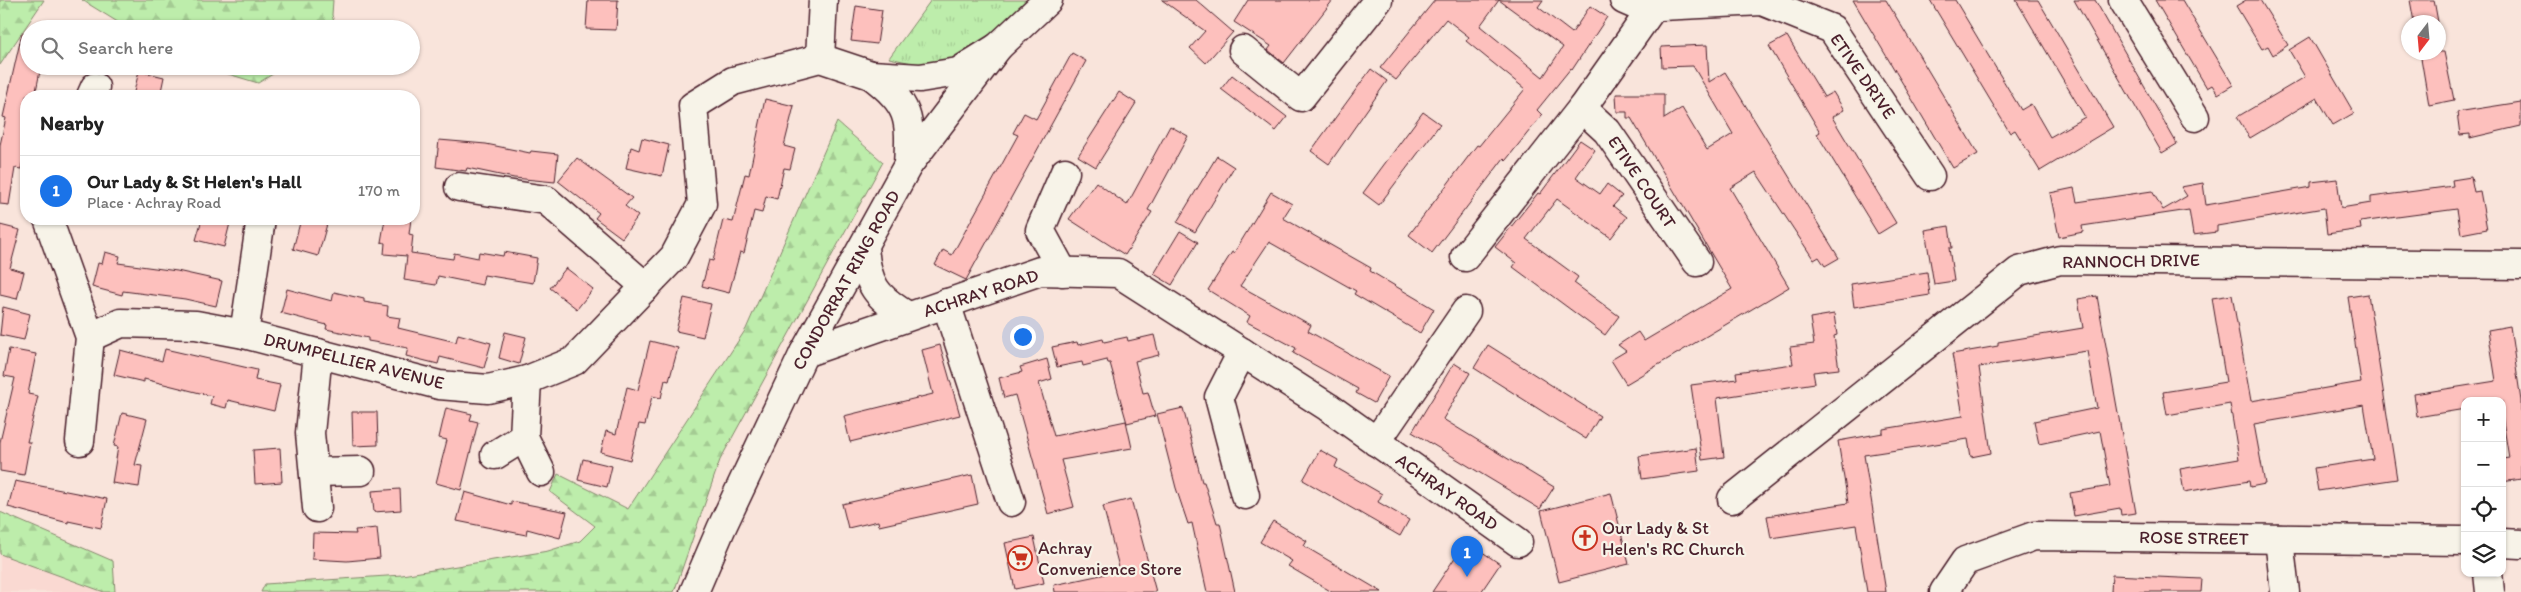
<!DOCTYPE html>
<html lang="en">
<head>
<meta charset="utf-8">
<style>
  body { margin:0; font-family:Itim,sans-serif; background:#f2f2f2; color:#222 }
  .controls { position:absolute; right:15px; bottom:15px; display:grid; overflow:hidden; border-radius:10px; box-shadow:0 1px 4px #0004 }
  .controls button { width:45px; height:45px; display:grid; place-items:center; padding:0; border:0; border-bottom:1px solid #e0e0e0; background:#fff; color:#222; font:25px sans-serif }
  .compass { position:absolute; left:2401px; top:15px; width:45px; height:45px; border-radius:50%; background:#fff; box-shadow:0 1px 4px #0004; rotate:196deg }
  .you { position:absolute; left:1022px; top:336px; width:18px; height:18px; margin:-12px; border:4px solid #fff; border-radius:50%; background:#1a73e8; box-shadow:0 0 0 8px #1a73e833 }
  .badge { display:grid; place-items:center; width:32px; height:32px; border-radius:50%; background:#1a73e8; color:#fff; font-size:16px; font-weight:700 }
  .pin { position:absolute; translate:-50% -41px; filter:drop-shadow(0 1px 2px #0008) }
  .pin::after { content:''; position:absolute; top:26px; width:18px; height:15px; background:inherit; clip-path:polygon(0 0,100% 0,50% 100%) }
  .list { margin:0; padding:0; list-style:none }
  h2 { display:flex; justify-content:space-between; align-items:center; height:65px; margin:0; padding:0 20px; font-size:21px }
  h2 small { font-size:16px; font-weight:400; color:#767676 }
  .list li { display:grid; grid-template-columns:32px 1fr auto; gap:15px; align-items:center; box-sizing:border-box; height:70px; padding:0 20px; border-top:1px solid #e0e0e0 }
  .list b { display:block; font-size:19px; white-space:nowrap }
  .list p { margin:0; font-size:16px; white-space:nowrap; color:#767676 }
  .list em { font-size:16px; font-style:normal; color:#767676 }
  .icon { flex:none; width:28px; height:28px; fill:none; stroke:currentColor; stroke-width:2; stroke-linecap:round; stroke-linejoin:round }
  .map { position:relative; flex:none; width:2521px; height:592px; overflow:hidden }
  .search { position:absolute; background:#fff; box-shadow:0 1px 4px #0004; left:20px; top:20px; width:400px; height:55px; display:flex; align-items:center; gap:12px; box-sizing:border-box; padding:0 18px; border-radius:28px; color:#767676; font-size:19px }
  .panel { position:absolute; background:#fff; box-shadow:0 1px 4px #0004; left:20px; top:90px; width:400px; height:135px; border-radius:20px }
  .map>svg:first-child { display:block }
  .built { fill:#fad9d2 }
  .grass { fill:url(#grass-tufts); stroke:#84866b }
  .forest { fill:url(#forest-firs); stroke:#84866b }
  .building { fill:#fdc0bd; stroke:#4a1f2b }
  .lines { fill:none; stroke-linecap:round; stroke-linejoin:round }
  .minor-casing { stroke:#4a1f2b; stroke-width:31 }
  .minor { stroke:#f7f3e8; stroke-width:28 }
  .labels { text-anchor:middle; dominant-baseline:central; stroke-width:4.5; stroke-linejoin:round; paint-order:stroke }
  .street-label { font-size:18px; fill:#4a1f2b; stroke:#f7f3e8 }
  .poi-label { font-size:18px; fill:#4a1f2b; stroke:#f7f3e8; text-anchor:start }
</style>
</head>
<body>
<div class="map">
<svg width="2521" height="592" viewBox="0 0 2521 592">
  <defs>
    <pattern id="grass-tufts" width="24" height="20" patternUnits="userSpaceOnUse" patternTransform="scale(1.25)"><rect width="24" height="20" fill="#bdedab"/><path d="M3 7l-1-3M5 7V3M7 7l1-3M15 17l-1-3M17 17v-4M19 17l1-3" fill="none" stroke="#a4cb93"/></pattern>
    <pattern id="forest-firs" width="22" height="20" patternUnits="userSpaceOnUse" patternTransform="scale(1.25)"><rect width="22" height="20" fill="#bdedab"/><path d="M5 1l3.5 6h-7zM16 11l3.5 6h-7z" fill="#a4cb93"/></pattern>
  </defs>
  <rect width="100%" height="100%" fill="#f9e4db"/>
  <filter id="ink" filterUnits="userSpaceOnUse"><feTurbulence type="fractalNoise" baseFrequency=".02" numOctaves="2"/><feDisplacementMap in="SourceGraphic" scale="10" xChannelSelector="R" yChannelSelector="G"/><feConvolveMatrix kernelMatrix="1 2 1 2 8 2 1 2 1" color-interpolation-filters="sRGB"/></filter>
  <g filter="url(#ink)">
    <!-- built -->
    <polygon class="built" points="0,554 104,592 0,592"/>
    <!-- grass -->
    <polygon class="grass" points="931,0 1034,0 958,73 889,58"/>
    <!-- forest -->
    <g class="forest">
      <polygon points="0,0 44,0 0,65"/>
      <polygon points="82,0 333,0 332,15 336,29 129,29"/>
      <polygon points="202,66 286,66 258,83"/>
      <polygon points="837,122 883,162 720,460 674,592 261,592 265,584 402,575 548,551 580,541 595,526 550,492 558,474 628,509 746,329"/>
      <polygon points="0,512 113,561 115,592 104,592 0,554"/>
    </g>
    <!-- building -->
    <g class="building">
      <polygon points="588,0 618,0 616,30 586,29"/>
      <polygon points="1162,0 1196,0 1233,32 1206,63 1190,48 1205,31"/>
      <polygon points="1248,0 1333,0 1284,63 1268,50 1271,46 1234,22"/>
      <polygon points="1435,0 1499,0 1480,26 1543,77 1563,47 1499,0 1543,0 1538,7 1572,33 1590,6 1607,17 1572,70 1571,68 1537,110 1542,115 1506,160 1504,158 1432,253 1409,235 1477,145 1479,146 1525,89 1466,41 1469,37 1446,19 1396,80 1380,68"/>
      <polygon points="1853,0 1886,0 1978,154 1953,168"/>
      <polygon points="1930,0 1955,0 2021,110 2031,104 2050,137 2085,117 2016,0 2038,0 2113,127 2040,171 2015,130 2010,133"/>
      <polygon points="2074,0 2095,0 2177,144 2162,153"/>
      <polygon points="2155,0 2182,0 2233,85 2218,94 2212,85 2207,88"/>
      <polygon points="2246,0 2260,0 2288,45 2273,55 2268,46 2262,49 2236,6"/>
      <polygon points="2410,0 2434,0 2438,22 2414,22"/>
      <polygon points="856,6 882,10 877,44 851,41"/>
      <polygon points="22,33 29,34 29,66 41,66 35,96 26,96 26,146 21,169 15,168 9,205 0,204 0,145 6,118 3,117"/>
      <polygon points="1787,36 1824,97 1833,92 1844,110 1832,117 1896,223 1878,234 1817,134 1820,132 1769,46"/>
      <polygon points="2310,37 2354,113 2333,125 2317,98 2250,138 2237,117 2305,77 2289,50"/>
      <polygon points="1707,45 1709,82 1725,72 1839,258 1825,266 1819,257 1814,260 1756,172 1730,188 1789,287 1626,384 1611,360 1626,351 1618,345 1638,332 1644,341 1732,289 1631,118 1627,118 1627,112 1617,112 1616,94 1664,94 1664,119 1682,108 1707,150 1733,134 1693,66 1662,67 1661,47"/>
      <polygon points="2420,52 2444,52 2454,100 2429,105"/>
      <polygon points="1072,53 1086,61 966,280 935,265 943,250 952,255 1018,135 1013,133 1024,113 1036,119"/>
      <polygon points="1371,69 1387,81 1329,164 1311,151"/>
      <polygon points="139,71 164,77 160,96 133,96"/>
      <polygon points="1232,75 1287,117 1276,131 1221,89"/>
      <polygon points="1119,92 1136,103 1096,167 1078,156"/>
      <polygon points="765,99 794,106 784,146 795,149 790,169 784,168 777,199 766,196 762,213 754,211 744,253 740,252 729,293 702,286 709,260 713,261 723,220 733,222 745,174 749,175"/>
      <polygon points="2521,102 2521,126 2470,138 2470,134 2460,135 2457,112"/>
      <polygon points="1423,112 1440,124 1379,205 1363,193"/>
      <polygon points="1170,126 1188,136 1148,210 1152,212 1125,255 1069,219 1096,182 1127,205"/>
      <polygon points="642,138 669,145 662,176 626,168 631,147 639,150"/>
      <polygon points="439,140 486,144 530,153 531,151 558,154 555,182 514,178 467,168 466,171 436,167"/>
      <polygon points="1580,140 1595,150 1576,177 1600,194 1607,184 1622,196 1613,206 1627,217 1611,238 1557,199 1526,239 1578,277 1574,283 1619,316 1605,335 1513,267 1516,263 1495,247 1538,193 1540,194"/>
      <polygon points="1217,156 1234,167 1195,232 1177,222"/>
      <polygon points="577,158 632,198 625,206 638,216 622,238 595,218 599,213 558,181"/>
      <polygon points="2471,177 2474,192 2480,191 2487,229 2461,234 2457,209 2360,222 2361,229 2327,234 2324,208 2217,226 2217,232 2193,235 2189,210 2082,226 2083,232 2059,237 2050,193 2074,188 2077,202 2152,191 2163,210 2187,196 2181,187 2203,183 2206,205 2311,187 2311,182 2337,179 2341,208 2371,203 2371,197 2453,186 2452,180"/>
      <polygon points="1271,192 1292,204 1283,218 1371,268 1370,271 1434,309 1420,333 1354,294 1356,291 1269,242 1257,260 1240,286 1311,325 1308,331 1389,376 1374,403 1356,393 1358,389 1293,353 1296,348 1247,322 1250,316 1208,290 1232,252 1234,253"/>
      <polygon points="202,219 231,219 224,247 196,240"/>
      <polygon points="301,219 327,224 318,256 293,249"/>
      <polygon points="385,219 411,219 409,234 413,235 411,253 453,259 454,253 478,258 479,252 503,256 504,252 537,258 533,283 484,275 482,285 438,276 436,285 404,280 407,256 384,254 385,243 381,242"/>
      <polygon points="0,225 20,230 10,268 24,272 17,299 0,295"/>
      <polygon points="1949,226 1952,248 1949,248 1954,281 1934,284 1925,230"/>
      <polygon points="1180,231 1198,242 1172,285 1154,274"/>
      <polygon points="105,252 120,256 118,263 177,271 222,281 216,306 185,299 123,291 122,295 92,287 98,263 102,264"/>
      <polygon points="566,268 593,289 577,309 550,288"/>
      <polygon points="1927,272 1930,295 1854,307 1851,284"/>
      <polygon points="287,289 332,301 334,292 364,299 364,302 388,306 387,316 400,318 398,328 456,342 458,334 491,343 484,368 440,357 438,364 406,356 408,348 368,341 368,338 326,329 327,325 281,313"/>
      <polygon points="2368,294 2397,479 2318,491 2314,468 2373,459 2364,405 2254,424 2265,484 2250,487 2249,481 2184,492 2180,469 2239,459 2230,404 2167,415 2163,392 2226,382 2212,298 2232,295 2251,401 2361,382 2348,297"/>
      <polygon points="2097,296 2136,513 2121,515 2120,508 2074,516 2070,493 2110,486 2100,431 2039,444 2034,421 2097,408 2087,351 1979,367 1991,453 1971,457 1968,439 1864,455 1886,592 1867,592 1856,525 1771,538 1767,516 1848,503 1838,441 1883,433 1883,429 1963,416 1952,354 1998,346 1998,342 2083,328 2078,299"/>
      <polygon points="684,298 711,304 703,337 676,331"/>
      <polygon points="3,307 30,314 24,340 0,335"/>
      <polygon points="1834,314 1837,335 1834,336 1839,369 1813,372 1815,383 1717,398 1724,457 1702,460 1691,385 1737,379 1736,372 1793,364 1790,347 1814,344 1810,318"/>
      <polygon points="2510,326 2521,401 2521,479 2502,482 2502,459 2509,458 2502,415 2502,401 2465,401 2465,409 2417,417 2414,394 2496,381 2488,330"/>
      <polygon points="505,332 526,337 519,364 499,358"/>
      <polygon points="1154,335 1159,355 1135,361 1143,393 1148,392 1155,416 1127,423 1110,363 1108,363 1107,360 1083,366 1082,362 1057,367 1052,347 1077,342 1078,345 1103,339 1104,342 1127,337 1128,341"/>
      <polygon points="650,341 678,348 669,381 665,380 661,398 652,396 645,425 639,424 630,460 601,452 606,431 616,434 627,387 638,390"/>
      <polygon points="940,345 960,415 850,442 844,416 933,394 922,350"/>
      <polygon points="1488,345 1600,416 1586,439 1474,368"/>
      <polygon points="9,349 36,354 28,394 38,396 27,442 30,442 24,475 0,471 0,442 15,378 4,376"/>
      <polygon points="165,349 257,370 255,380 280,385 274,411 228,400 226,408 210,404 212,396 144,379 144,382 114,375 120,350 162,361"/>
      <polygon points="1047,359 1052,379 1039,383 1054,436 1126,421 1132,448 1061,460 1074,507 1048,514 1015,395 1004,398 999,378 1022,372 1020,367"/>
      <polygon points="1454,363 1470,373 1443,419 1554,487 1540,509 1412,432"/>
      <polygon points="446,408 472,414 470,420 478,422 461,490 436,483 447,440 439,438"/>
      <polygon points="1183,408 1202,482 1204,482 1217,523 1220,523 1235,592 1207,592 1192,523 1188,524 1176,488 1157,414"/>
      <polygon points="352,412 377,412 378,445 353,446"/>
      <polygon points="122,413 147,419 135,465 142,466 139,487 112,483 118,447 114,446"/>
      <polygon points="280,448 282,482 255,484 253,450"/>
      <polygon points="1696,448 1699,471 1642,479 1639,456"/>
      <polygon points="1320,450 1338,460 1335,467 1382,494 1378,502 1409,520 1400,536 1303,480"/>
      <polygon points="583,459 612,466 607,487 578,480"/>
      <polygon points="972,475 978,504 879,526 878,521 848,528 842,504"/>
      <polygon points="15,481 107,499 101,528 68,521 68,523 8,507"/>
      <polygon points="400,489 401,510 374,512 372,491"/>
      <polygon points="465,492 511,505 511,501 567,512 560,538 527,529 526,535 457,521"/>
      <polygon points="1611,493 1629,564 1559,582 1541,511"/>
      <polygon points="1131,499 1156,592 1055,592 1054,585 1120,571 1103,506"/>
      <polygon points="1273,521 1307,541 1304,546 1382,592 1332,592 1288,566 1292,561 1260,542"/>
      <polygon points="377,528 380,558 347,561 312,559 313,533 356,534 355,530"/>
      <polygon points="1034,537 1044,583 1015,589 1005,543"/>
      <polygon points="1466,541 1500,564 1481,592 1432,592"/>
      <polygon points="2112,575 2202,579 2201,592 2111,592"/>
    </g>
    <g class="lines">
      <defs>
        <g id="minor">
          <polyline points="1624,0 1640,7 1762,1 1832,29 1930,176"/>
          <polyline points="2123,0 2195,117"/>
          <polyline points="1243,50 1301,97 1378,0"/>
          <polyline points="820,58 823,0"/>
          <path d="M871,75C910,105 911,117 908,165"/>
          <polyline points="91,96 95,87"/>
          <polyline points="1582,108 1607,131 1697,262"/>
          <polyline points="459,187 546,200 646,287"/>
          <polyline points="48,219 90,337 80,441"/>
          <path d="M864,247C867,285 876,297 908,316"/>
          <polyline points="1465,257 1582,108 1654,6"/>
          <polyline points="1063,272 1040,230 1065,172"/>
          <polyline points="946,303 1011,502"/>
          <polyline points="244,334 261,219"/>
          <polyline points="90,337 121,323 196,325 244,334 439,385 488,389 527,380 574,361 674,257 702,204 693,106 733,81 820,58 871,75 920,78 958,72 998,47"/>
          <polyline points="1242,352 1219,397 1245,495"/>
          <polyline points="804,353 1040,271 1118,273 1328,407 1518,542"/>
          <polyline points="527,380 524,437 541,472"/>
          <polyline points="1376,442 1466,311"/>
          <polyline points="495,455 524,437"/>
          <polyline points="314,472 361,471"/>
          <polyline points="1732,499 2019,271 2060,260 2521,265"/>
          <polyline points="317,508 310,433 318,353"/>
          <polyline points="2279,539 2285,592"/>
          <polyline points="2502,543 2521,544"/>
          <polyline points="2488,573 2490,592"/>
          <polyline points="694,592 721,529 804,353 908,165 998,47 1048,0"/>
          <polyline points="1944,592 1965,561 2034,536 2465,541"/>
        </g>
      </defs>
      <!-- minor casing -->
      <use href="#minor" class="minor-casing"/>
      <!-- minor -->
      <use href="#minor" class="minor"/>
    </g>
  </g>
  <!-- icons -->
  <defs>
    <symbol id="church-ring" viewBox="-11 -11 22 22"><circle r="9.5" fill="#f7f3e8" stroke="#c8321e" stroke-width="1.5"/><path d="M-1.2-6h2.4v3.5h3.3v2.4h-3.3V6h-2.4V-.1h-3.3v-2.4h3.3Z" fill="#c8321e"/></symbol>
    <symbol id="supermarket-ring" viewBox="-11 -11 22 22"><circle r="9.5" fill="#f7f3e8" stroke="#c8321e" stroke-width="1.5"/><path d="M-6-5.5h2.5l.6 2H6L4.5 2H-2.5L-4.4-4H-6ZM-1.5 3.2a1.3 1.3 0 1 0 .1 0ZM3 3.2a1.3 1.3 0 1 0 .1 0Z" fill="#c8321e"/></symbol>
  </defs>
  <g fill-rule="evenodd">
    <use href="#church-ring" x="1571" y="524" width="28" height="28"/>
    <use href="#supermarket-ring" x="1006" y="544" width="28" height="28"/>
  </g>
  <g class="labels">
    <!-- street labels -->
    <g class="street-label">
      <text transform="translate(1863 76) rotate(55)">ETIVE DRIVE</text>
      <text transform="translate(1642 182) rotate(56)">ETIVE COURT</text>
      <text transform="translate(2131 261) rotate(-1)">RANNOCH DRIVE</text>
      <text transform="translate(846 280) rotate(-61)">CONDORRAT RING ROAD</text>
      <text transform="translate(981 293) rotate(-18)">ACHRAY ROAD</text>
      <text transform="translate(354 361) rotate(14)">DRUMPELLIER AVENUE</text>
      <text transform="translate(1447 492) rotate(35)">ACHRAY ROAD</text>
      <text transform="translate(2194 538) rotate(1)">ROSE STREET</text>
    </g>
    <!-- poi labels -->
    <g class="poi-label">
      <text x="1602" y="528">Our Lady &amp; St<tspan x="1602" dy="21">Helen's RC Church</tspan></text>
      <text x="1038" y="548">Achray<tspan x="1038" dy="21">Convenience Store</tspan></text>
    </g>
  </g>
</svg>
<div class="controls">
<button>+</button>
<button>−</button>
<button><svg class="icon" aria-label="locate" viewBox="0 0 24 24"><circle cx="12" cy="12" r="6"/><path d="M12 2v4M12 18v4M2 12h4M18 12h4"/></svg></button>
<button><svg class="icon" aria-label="layers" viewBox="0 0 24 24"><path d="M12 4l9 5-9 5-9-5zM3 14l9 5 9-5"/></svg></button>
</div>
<svg class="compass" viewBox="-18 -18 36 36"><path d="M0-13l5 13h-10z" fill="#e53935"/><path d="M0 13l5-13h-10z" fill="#767676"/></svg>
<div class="you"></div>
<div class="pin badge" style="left:1467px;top:577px">1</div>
<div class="search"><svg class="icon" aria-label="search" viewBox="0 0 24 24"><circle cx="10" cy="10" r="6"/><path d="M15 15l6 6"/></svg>Search here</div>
<section class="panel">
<h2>Nearby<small></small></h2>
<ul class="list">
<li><span class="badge">1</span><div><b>Our Lady &amp; St Helen's Hall</b><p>Place · Achray Road</p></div><em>170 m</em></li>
</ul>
</section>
</div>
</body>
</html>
